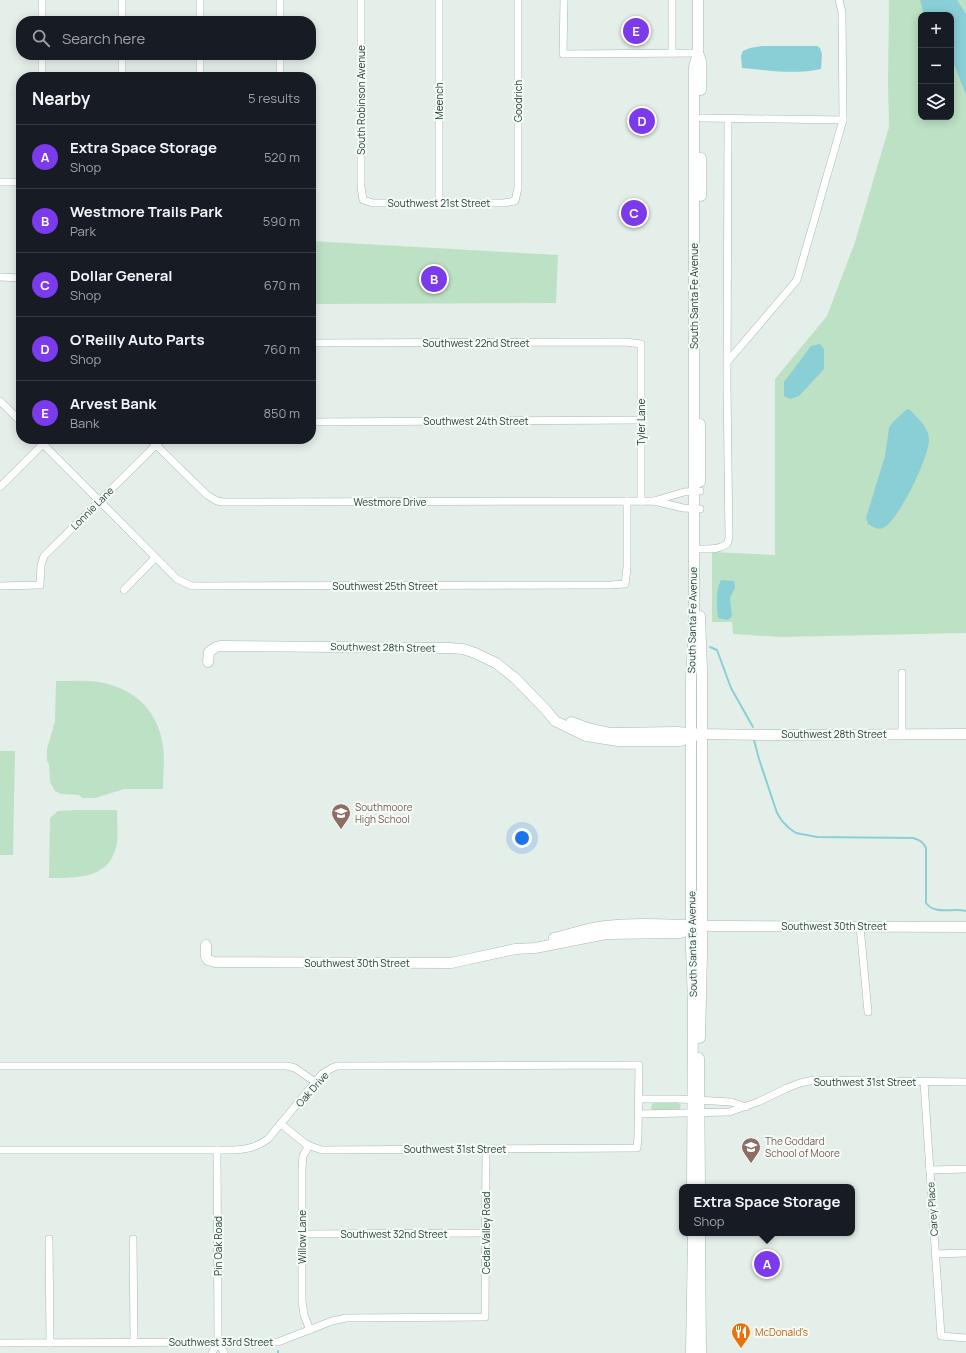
<!DOCTYPE html>
<html lang="en">
<head>
<meta charset="utf-8">
<style>
  body { margin:0; font-family:Manrope,sans-serif; background:#20242c; color:#f1f3f6 }
  .controls { position:absolute; right:12px; top:12px; display:grid; overflow:hidden; border-radius:8px; box-shadow:0 2px 10px #0003 }
  .controls button { width:36px; height:36px; display:grid; place-items:center; padding:0; border:0; border-bottom:1px solid #363941; background:#171b24; color:#f1f3f6; font:20px sans-serif }
  .you { position:absolute; left:522px; top:838px; width:14px; height:14px; margin:-10px; border:3px solid #fff; border-radius:50%; background:#1a73e8; box-shadow:0 0 0 6px #1a73e833 }
  .badge { display:grid; place-items:center; width:26px; height:26px; border-radius:50%; background:#7c3aed; color:#fff; font-size:13px; font-weight:700 }
  .pin { position:absolute; translate:-50% -50%; border:2px solid #fff; box-shadow:0 1px 4px #0006 }
  .popup { position:absolute; left:679px; top:1184px; width:176px; height:52px; box-sizing:border-box; display:grid; place-content:center; border-radius:8px; background:#171b24; filter:drop-shadow(0 1px 3px #0005); font-size:13px; white-space:nowrap; color:#9ea1a6 }
  .popup b { font-size:15px; color:#f1f3f6 }
  .popup::after { content:''; position:absolute; left:50%; top:100%; margin-left:-8px; border:8px solid transparent; border-top-color:#171b24 }
  .list { margin:0; padding:0; list-style:none }
  h2 { display:flex; justify-content:space-between; align-items:center; height:52px; margin:0; padding:0 16px; font-size:17px }
  h2 small { font-size:13px; font-weight:400; color:#9ea1a6 }
  .list li { display:grid; grid-template-columns:26px 1fr auto; gap:12px; align-items:center; box-sizing:border-box; height:64px; padding:0 16px; border-top:1px solid #363941 }
  .list b { display:block; font-size:15px; white-space:nowrap }
  .list p { margin:0; font-size:13px; white-space:nowrap; color:#9ea1a6 }
  .list em { font-size:13px; font-style:normal; color:#9ea1a6 }
  .icon { flex:none; width:22px; height:22px; fill:none; stroke:currentColor; stroke-width:2; stroke-linecap:round; stroke-linejoin:round }
  .map { position:relative; flex:none; width:966px; height:1353px; overflow:hidden }
  .search { position:absolute; background:#171b24; box-shadow:0 2px 10px #0003; left:16px; top:16px; width:300px; height:44px; display:flex; align-items:center; gap:10px; box-sizing:border-box; padding:0 14px; border-radius:16px; color:#9ea1a6; font-size:15px }
  .panel { position:absolute; background:#171b24; box-shadow:0 2px 10px #0003; left:16px; top:72px; width:300px; height:372px; border-radius:16px }
  .map>svg:first-child { display:block }
  .green { fill:#bde1c5; fill-rule:evenodd }
  .water { fill:#8bcfd6 }
  .lines { fill:none; stroke-linecap:round; stroke-linejoin:round }
  .stream { stroke:#8bcfd6; stroke-width:2 }
  .street-casing { stroke:#a7b8b1; stroke-width:8 }
  .secondary-casing { stroke:#a3bbb1; stroke-width:11 }
  .street { stroke:#fff; stroke-width:7 }
  .secondary { stroke:#fff; stroke-width:10 }
  .labels { text-anchor:middle; dominant-baseline:central; stroke-width:4; stroke-linejoin:round; paint-order:stroke }
  .street-label { font-size:10px; fill:#234238; stroke:#f6fbf8 }
  .education-label { font-size:10px; fill:#785e54; stroke:#f6fbf8; text-anchor:start }
  .food-label { font-size:10px; fill:#c56008; stroke:#f6fbf8; text-anchor:start }
</style>
</head>
<body>
<div class="map">
<svg width="966" height="1353" viewBox="0 0 966 1353">
  <rect width="100%" height="100%" fill="#e5efea"/>
  <!-- green -->
  <g class="green">
    <path d="M889,0H966V633L782,637L733,634L732,622H712V552L775,555V379L827,316L855,242L889,127L888,82ZM921,15H951V117H921Z"/>
    <polygon points="311,241 558,255 556,303 311,304"/>
    <path d="M56,681C70,681 85,680 99,682C134,688 158,710 163,746C165,760 163,775 163,789H124L95,798H83L79,795L61,794L55,791L50,782L49,764L47,761V749L55,721Z"/>
    <polygon points="0,751 15,751 13,855 0,855"/>
    <path d="M78,810H117C117,821 118,831 117,842C112,879 78,878 49,878L50,818L58,811Z"/>
    <polygon points="655,1102 677,1102 681,1105 680,1109 677,1112 655,1112 651,1108 652,1104"/>
  </g>
  <!-- water -->
  <g class="water">
    <polygon points="920,0 957,0 966,14 966,95 954,64 954,51 951,45 951,15 924,15"/>
    <path d="M762,46H817L820,48L822,54L821,69C795,75 768,70 742,68L741,56L743,51L750,48Z"/>
    <polygon points="820,344 824,349 824,369 799,396 790,399 784,396 784,382 811,346"/>
    <path d="M907,409L910,410C918,419 929,427 929,440C929,457 898,522 883,528C877,530 873,527 868,524L866,518L885,456L889,428L892,423Z"/>
    <path d="M721,580L734,581L735,588L730,598L732,616L728,620L718,618C717,605 715,592 721,580Z"/>
  </g>
  <g class="lines">
    <!-- stream -->
    <g class="stream">
      <polyline points="710,647 717,650 731,688 753,727"/>
      <path d="M754,740L759,759L777,813L782,821L789,828L796,833L817,837L913,838C920,840 923,842 926,848V903C936,916 953,907 966,911"/>
      <polyline points="278,1351 278,1353"/>
    </g>
    <defs>
      <g id="street">
        <polyline points="200,0 200,21"/>
        <polyline points="280,0 280,21"/>
        <polyline points="361,0 361,187 363,200 373,203 504,203 515,201 518,188 518,0"/>
        <polyline points="564,0 563,54 698,53"/>
        <polyline points="672,0 672,53"/>
        <polyline points="42,21 42,0"/>
        <polyline points="122,21 122,0"/>
        <polyline points="200,55 200,77"/>
        <polyline points="280,55 280,77"/>
        <polyline points="42,77 42,55"/>
        <polyline points="122,77 122,55"/>
        <polyline points="701,118 843,120"/>
        <polyline points="0,182 21,182"/>
        <polyline points="439,203 439,0"/>
        <polyline points="0,277 21,278"/>
        <polyline points="311,343 625,342 641,344 641,501"/>
        <polyline points="728,361 797,280 843,120 842,12 839,0"/>
        <polyline points="0,401 21,422"/>
        <polyline points="311,422 641,420"/>
        <polyline points="38,439 177,579 192,586 610,585 625,584 627,568 627,501"/>
        <polyline points="150,439 207,495 217,501 223,502 654,501 683,508 700,509"/>
        <polyline points="0,487 43,444"/>
        <polyline points="654,501 684,492 700,491"/>
        <path d="M700,549C710,549 718,550 727,544L729,538L727,386L728,119"/>
        <polyline points="0,586 40,585 41,565 44,556 162,439"/>
        <polyline points="124,590 155,558"/>
        <polyline points="902,673 902,734"/>
        <polyline points="860,926 868,1012"/>
        <polyline points="0,1066 287,1066 295,1068 315,1082"/>
        <polyline points="924,1082 941,1336 966,1338"/>
        <polyline points="639,1099 679,1099 731,1102 746,1107"/>
        <polyline points="639,1114 729,1112 758,1102 787,1088 800,1083 814,1080 966,1082"/>
        <polyline points="309,1145 303,1156 302,1169 302,1301 304,1315 310,1330"/>
        <path d="M0,1150H235C248,1149 257,1147 268,1139L322,1074L332,1068L337,1066L639,1065L638,1136L637,1148L322,1150L307,1145L281,1124"/>
        <polyline points="217,1150 218,1342"/>
        <polyline points="930,1170 966,1169"/>
        <polyline points="302,1234 486,1233"/>
        <polyline points="49,1239 50,1343"/>
        <polyline points="133,1239 134,1343"/>
        <polyline points="935,1254 966,1253"/>
        <polyline points="0,1343 278,1342 332,1321 346,1318 485,1317 486,1149"/>
        <polyline points="212,1353 218,1342 224,1353"/>
      </g>
      <g id="secondary">
        <polyline points="699,55 701,61 701,90"/>
        <polyline points="701,196 701,158"/>
        <polyline points="700,482 700,424"/>
        <polyline points="208,662 209,652 216,647 220,646 449,648 463,649 475,653 496,663 516,679 546,710 555,721 586,736 618,741 680,741 698,735"/>
        <polyline points="571,722 591,729 610,733 677,732 702,734 764,735 966,734"/>
        <path d="M554,938C571,934 588,928 605,926C647,921 689,927 731,926L966,927"/>
        <polyline points="206,945 206,957 208,960 215,962 451,963 515,949 535,948 606,934 680,933 696,928"/>
        <polyline points="700,1038 702,955 702,669 700,616"/>
        <polyline points="699,1058 700,1187"/>
        <polyline points="692,1187 693,1001 691,949 691,678 694,625 694,67 698,53 698,0"/>
        <polyline points="700,1233 701,1353"/>
        <polyline points="691,1353 693,1237"/>
      </g>
    </defs>
    <!-- street casing -->
    <use href="#street" class="street-casing"/>
    <!-- secondary casing -->
    <use href="#secondary" class="secondary-casing"/>
    <!-- street -->
    <use href="#street" class="street"/>
    <!-- secondary -->
    <use href="#secondary" class="secondary"/>
  </g>
  <!-- icons -->
  <defs>
    <symbol id="school-pin" viewBox="-11 -11 22 30"><path d="M0 17L-7.5 6A9.5 9.5 0 1 1 7.5 6Z" fill="#8d6e63" stroke="#f6fbf8"/><path d="M0-5L7-2L0 1L-7-2ZM-4 1L0 2.5L4 1V4Q0 6-4 4Z" fill="#fff"/></symbol>
    <symbol id="restaurant-pin" viewBox="-11 -11 22 30"><path d="M0 17L-7.5 6A9.5 9.5 0 1 1 7.5 6Z" fill="#e8710a" stroke="#f6fbf8"/><path d="M-5-6h1v4h1v-4h1v4h1v-4h1v5L-1.5 .5V6h-2V.5L-5-1ZM5-6V6H3V1.5H1.5Q1.5-4 5-6Z" fill="#fff"/></symbol>
  </defs>
  <g fill-rule="evenodd">
    <use href="#school-pin" x="330" y="802" width="22" height="30"/>
    <use href="#school-pin" x="740" y="1136" width="22" height="30"/>
    <use href="#restaurant-pin" x="730" y="1321" width="22" height="30"/>
  </g>
  <g class="labels">
    <!-- street labels -->
    <g class="street-label">
      <text transform="translate(361 100) rotate(-90)">South Robinson Avenue</text>
      <text transform="translate(439 101) rotate(-90)">Meench</text>
      <text transform="translate(518 101) rotate(-90)">Goodrich</text>
      <text x="439" y="203">Southwest 21st Street</text>
      <text transform="translate(694 296) rotate(-90)">South Santa Fe Avenue</text>
      <text x="476" y="343">Southwest 22nd Street</text>
      <text x="476" y="421">Southwest 24th Street</text>
      <text transform="translate(641 422) rotate(-90)">Tyler Lane</text>
      <text x="390" y="502">Westmore Drive</text>
      <text transform="translate(92 508) rotate(-45)">Lonnie Lane</text>
      <text x="385" y="586">Southwest 25th Street</text>
      <text transform="translate(692 620) rotate(-89)">South Santa Fe Avenue</text>
      <text transform="translate(383 647) rotate(1)">Southwest 28th Street</text>
      <text x="834" y="734">Southwest 28th Street</text>
      <text x="834" y="926">Southwest 30th Street</text>
      <text transform="translate(692 944) rotate(-91)">South Santa Fe Avenue</text>
      <text x="357" y="963">Southwest 30th Street</text>
      <text x="865" y="1082">Southwest 31st Street</text>
      <text transform="translate(312 1089) rotate(-48)">Oak Drive</text>
      <text x="455" y="1149">Southwest 31st Street</text>
      <text transform="translate(932 1209) rotate(-94)">Carey Place</text>
      <text transform="translate(486 1233) rotate(-90)">Cedar Valley Road</text>
      <text x="394" y="1234">Southwest 32nd Street</text>
      <text transform="translate(302 1237) rotate(-90)">Willow Lane</text>
      <text transform="translate(218 1246) rotate(-90)">Pin Oak Road</text>
      <text x="221" y="1342">Southwest 33rd Street</text>
    </g>
    <!-- education labels -->
    <g class="education-label">
      <text x="355" y="807">Southmoore<tspan x="355" dy="12">High School</tspan></text>
      <text x="765" y="1141">The Goddard<tspan x="765" dy="12">School of Moore</tspan></text>
    </g>
    <!-- food labels -->
    <g class="food-label">
      <text x="755" y="1332">McDonald's</text>
    </g>
  </g>
</svg>
<div class="controls">
<button>+</button>
<button>−</button>
<button><svg class="icon" aria-label="layers" viewBox="0 0 24 24"><path d="M12 4l9 5-9 5-9-5zM3 14l9 5 9-5"/></svg></button>
</div>
<div class="you"></div>
<div class="pin badge" style="left:767px;top:1264px">A</div>
<div class="popup"><b>Extra Space Storage</b>Shop</div>
<div class="pin badge" style="left:434px;top:279px">B</div>
<div class="pin badge" style="left:634px;top:213px">C</div>
<div class="pin badge" style="left:642px;top:121px">D</div>
<div class="pin badge" style="left:636px;top:31px">E</div>
<div class="search"><svg class="icon" aria-label="search" viewBox="0 0 24 24"><circle cx="10" cy="10" r="6"/><path d="M15 15l6 6"/></svg>Search here</div>
<section class="panel">
<h2>Nearby<small>5 results</small></h2>
<ul class="list">
<li><span class="badge">A</span><div><b>Extra Space Storage</b><p>Shop</p></div><em>520 m</em></li>
<li><span class="badge">B</span><div><b>Westmore Trails Park</b><p>Park</p></div><em>590 m</em></li>
<li><span class="badge">C</span><div><b>Dollar General</b><p>Shop</p></div><em>670 m</em></li>
<li><span class="badge">D</span><div><b>O'Reilly Auto Parts</b><p>Shop</p></div><em>760 m</em></li>
<li><span class="badge">E</span><div><b>Arvest Bank</b><p>Bank</p></div><em>850 m</em></li>
</ul>
</section>
</div>
</body>
</html>
